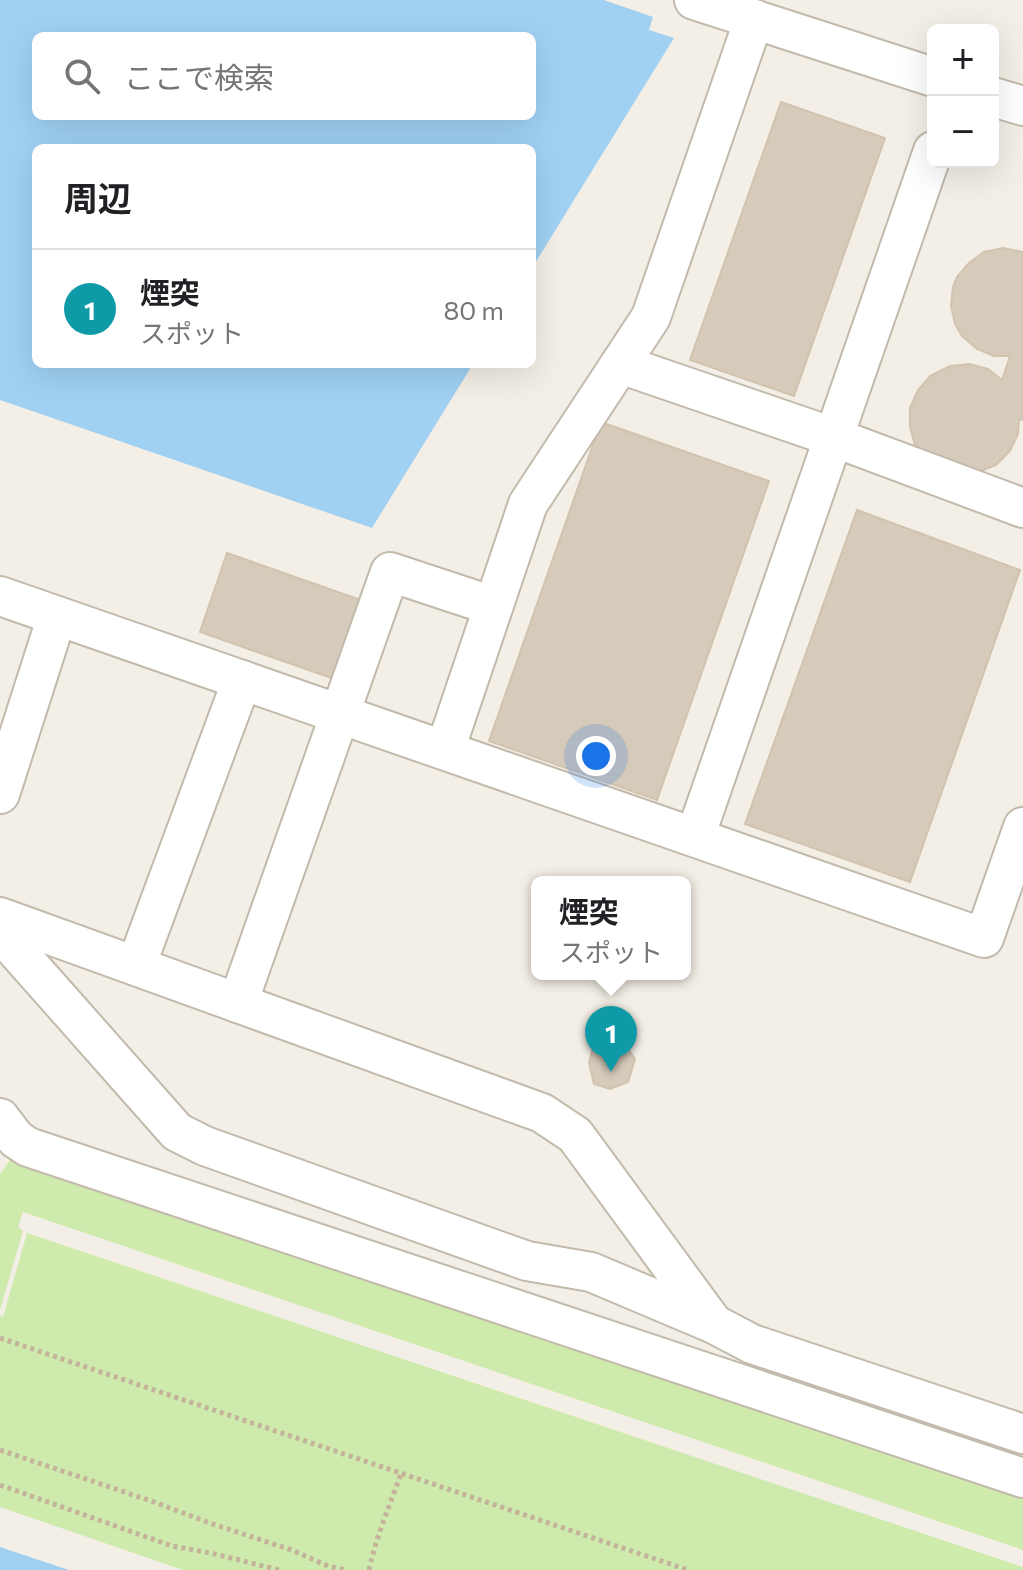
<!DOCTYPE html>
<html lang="ja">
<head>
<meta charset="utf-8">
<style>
  body { margin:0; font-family:Commissioner,"Noto Sans JP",sans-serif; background:#f6f6f6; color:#202124 }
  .controls { position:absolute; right:24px; top:24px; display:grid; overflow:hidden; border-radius:12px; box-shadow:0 8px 32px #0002 }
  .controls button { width:72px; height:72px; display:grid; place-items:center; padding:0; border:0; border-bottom:2px solid #e0e0e0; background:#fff; color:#202124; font:40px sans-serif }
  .you { position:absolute; left:596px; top:756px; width:28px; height:28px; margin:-20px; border:6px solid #fff; border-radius:50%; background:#1a73e8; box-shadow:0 0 0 12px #1a73e833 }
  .badge { display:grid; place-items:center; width:52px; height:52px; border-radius:50%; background:#b45309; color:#fff; font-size:26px; font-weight:700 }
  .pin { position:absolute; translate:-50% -66px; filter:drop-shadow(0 2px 4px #0008) }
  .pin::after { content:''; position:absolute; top:42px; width:28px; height:24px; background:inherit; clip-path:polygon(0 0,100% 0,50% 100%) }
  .popup { position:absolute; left:531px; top:876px; width:160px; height:104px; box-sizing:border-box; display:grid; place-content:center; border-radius:12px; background:#fff; filter:drop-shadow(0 2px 6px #0005); font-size:26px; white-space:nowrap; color:#757577 }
  .popup b { font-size:30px; color:#202124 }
  .popup::after { content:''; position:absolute; left:50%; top:100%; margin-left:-16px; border:16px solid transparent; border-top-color:#fff }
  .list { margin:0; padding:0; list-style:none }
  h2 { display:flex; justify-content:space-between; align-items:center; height:104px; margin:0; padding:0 32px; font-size:34px }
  h2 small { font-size:26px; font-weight:400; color:#757577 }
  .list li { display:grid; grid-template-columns:52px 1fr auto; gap:24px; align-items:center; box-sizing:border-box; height:120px; padding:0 32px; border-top:2px solid #e0e0e0 }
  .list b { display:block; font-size:30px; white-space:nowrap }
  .list p { margin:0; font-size:26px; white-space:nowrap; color:#757577 }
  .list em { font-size:26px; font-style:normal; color:#757577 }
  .icon { flex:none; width:44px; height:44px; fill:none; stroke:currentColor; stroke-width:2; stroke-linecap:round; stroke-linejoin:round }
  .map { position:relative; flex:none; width:1023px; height:1570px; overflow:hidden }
  .search { position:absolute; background:#fff; box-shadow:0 8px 32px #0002; left:32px; top:32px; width:504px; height:88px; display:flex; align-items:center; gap:20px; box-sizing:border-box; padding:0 28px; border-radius:12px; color:#757577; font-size:30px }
  .panel { position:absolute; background:#fff; box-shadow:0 8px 32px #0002; left:32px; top:144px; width:504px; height:224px; border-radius:12px }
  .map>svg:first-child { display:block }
  .green { fill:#cfeaad }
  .water { fill:#a0d1f3; fill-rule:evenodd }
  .building { fill:#d6cbbb; stroke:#d1c3ae; stroke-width:2 }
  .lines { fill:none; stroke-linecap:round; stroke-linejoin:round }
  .minor-casing { stroke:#c2baab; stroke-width:42 }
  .path { stroke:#c2b399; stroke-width:5; stroke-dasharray:4 4; stroke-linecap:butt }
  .minor { stroke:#fff; stroke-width:38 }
</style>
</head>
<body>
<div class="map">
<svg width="1023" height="1570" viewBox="0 0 1023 1570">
  <rect width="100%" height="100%" fill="#f4efe6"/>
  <!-- green -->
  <g class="green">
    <polygon points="12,1157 1023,1495 1023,1550 23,1212 18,1227 23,1231 0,1310 0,1174"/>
    <polygon points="27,1233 1023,1567 1023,1570 183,1570 0,1507 0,1316 3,1317"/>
  </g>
  <!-- water -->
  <g class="water">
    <path d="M0,0H604L653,17L649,30L674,38L532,268V148H36V364H473L372,528L0,400ZM36,36H532V116H36Z"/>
    <polygon points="0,1547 69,1570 0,1570"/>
  </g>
  <!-- building -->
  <g class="building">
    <polygon points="781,102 885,138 794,396 690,360"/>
    <polygon points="1003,248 1023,252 1023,420 1019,419 1018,434 1010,451 996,465 974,474 927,460 915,445 910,427 910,408 918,390 930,376 950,366 969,364 988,369 1002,380 1010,356 994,356 977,349 962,336 955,324 951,306 953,287 957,277 969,263 984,252"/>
    <polygon points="601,422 769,481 657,800 489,741"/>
    <polygon points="857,510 1020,570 910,882 745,824"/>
    <polygon points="227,553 364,601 337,680 200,632"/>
    <polygon points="608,1041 625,1045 635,1059 628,1082 610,1089 594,1084 589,1063 593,1048"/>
  </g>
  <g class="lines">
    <defs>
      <g id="minor">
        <polyline points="694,0 933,77"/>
        <polyline points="993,97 1023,106"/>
        <polyline points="620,364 833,437 1023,508"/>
        <polyline points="0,596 984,938 1023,827"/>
        <polyline points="445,750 528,504 651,317 754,19"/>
        <polyline points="0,794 57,616"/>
        <polyline points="695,837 933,151"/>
        <polyline points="0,917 542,1113 575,1135 713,1323"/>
        <polyline points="0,932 177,1132 205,1146 527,1261 591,1272 714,1324 752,1344 1023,1434"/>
        <polyline points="136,966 242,680"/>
        <polyline points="238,1003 390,572 493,606"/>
        <polyline points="0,1118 16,1139 28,1147 1023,1478"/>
      </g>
    </defs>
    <!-- minor casing -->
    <use href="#minor" class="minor-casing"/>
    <!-- path -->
    <g class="path">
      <polyline points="0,1338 688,1570"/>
      <polyline points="0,1450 154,1502 210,1523 292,1550 328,1566 346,1570"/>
      <polyline points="0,1485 172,1546 211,1553 279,1570"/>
      <path d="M369,1570C376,1537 390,1505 401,1473"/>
    </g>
    <!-- minor -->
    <use href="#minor" class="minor"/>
  </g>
</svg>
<div class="controls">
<button>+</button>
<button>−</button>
</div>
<div class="you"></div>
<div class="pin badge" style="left:611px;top:1072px;background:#0f9aa8">1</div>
<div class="popup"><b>煙突</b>スポット</div>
<div class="search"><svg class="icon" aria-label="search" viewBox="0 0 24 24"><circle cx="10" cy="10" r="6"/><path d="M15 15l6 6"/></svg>ここで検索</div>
<section class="panel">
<h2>周辺<small></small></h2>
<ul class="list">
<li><span class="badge" style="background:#0f9aa8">1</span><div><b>煙突</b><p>スポット</p></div><em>80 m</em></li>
</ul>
</section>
</div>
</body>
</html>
